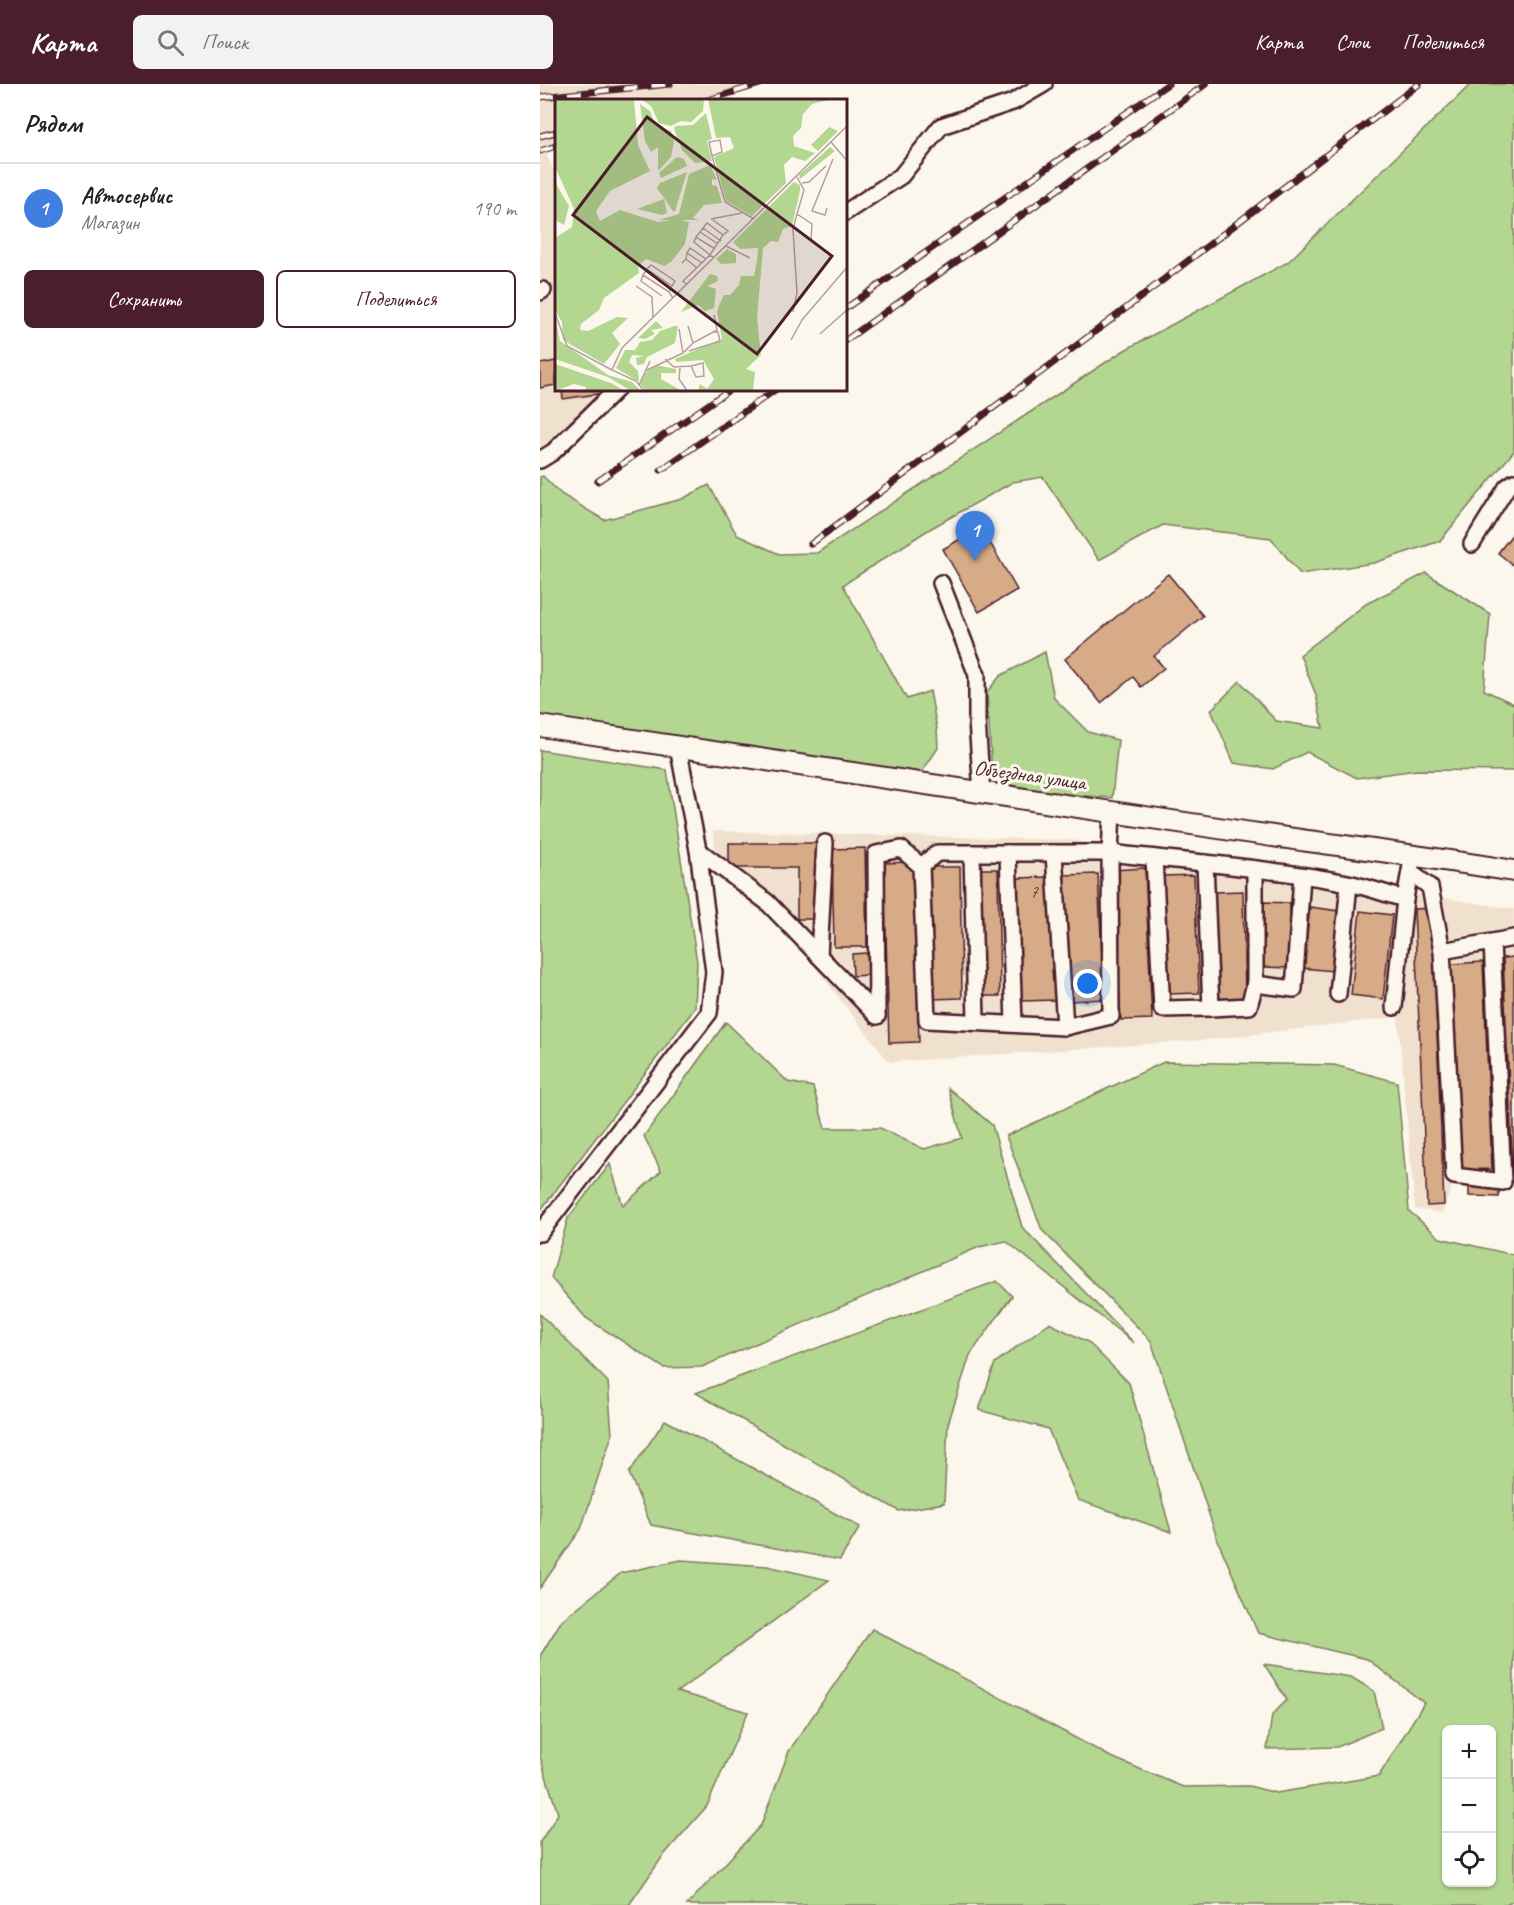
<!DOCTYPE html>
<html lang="ru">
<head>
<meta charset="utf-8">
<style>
  body { margin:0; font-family:Caveat,sans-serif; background:#f2f2f2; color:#202124 }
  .controls { position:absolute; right:18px; bottom:18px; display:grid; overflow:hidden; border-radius:9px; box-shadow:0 2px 4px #0004 }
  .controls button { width:54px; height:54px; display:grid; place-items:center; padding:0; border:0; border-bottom:2px solid #e0e0e0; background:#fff; color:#202124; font:30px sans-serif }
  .you { position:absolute; left:548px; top:900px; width:21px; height:21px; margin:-15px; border:4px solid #fff; border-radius:50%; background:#1a73e8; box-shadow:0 0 0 9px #1a73e833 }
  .badge { display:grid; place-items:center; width:39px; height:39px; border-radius:50%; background:#4a1f2b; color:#fff; font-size:20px; font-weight:700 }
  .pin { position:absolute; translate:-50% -50px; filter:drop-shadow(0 2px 3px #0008) }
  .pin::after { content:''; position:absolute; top:32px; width:21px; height:18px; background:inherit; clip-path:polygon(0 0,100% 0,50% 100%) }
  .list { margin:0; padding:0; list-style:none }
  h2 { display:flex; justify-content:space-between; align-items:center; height:78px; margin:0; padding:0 24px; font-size:26px }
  h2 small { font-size:20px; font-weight:400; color:#757577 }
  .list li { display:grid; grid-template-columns:39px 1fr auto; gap:18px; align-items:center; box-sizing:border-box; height:90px; padding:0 24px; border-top:2px solid #e0e0e0 }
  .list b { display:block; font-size:22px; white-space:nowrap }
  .list p { margin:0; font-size:20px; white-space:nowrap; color:#757577 }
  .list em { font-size:20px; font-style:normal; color:#757577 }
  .actions { display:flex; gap:12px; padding:18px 24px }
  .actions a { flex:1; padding:14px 0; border:2px solid #4a1f2b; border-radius:9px; text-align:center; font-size:21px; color:#4a1f2b }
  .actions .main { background:#4a1f2b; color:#fff }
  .icon { flex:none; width:33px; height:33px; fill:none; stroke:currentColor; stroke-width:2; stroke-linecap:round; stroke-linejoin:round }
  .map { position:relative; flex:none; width:974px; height:1821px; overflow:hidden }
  header { display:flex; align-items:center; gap:36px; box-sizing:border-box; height:84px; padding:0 30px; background:#4a1f2b; color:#fff }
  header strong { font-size:28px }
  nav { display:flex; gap:33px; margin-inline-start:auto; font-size:21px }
  .search { width:420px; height:54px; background:#f2f2f2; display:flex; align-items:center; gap:15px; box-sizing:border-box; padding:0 21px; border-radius:9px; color:#757577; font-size:22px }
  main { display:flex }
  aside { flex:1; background:#fff }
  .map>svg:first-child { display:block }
  .built { fill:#f0e0ce }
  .green { fill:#b3d791; stroke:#7e7b5e; stroke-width:1.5; fill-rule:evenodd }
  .building { fill:#d7aa88; stroke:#4a1f2b; stroke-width:1.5 }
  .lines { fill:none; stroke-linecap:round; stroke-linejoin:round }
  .minor-casing { stroke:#4a1f2b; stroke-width:20 }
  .major-casing { stroke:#4a1f2b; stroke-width:24 }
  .minor { stroke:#fbf7ec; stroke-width:15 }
  .major { stroke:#fbf7ec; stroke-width:20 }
  .rail-casing { stroke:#4a1f2b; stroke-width:7 }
  .rail { stroke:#fbf7ec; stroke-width:4.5; stroke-dasharray:14; stroke-linecap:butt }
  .labels { text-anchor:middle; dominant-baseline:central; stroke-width:6; stroke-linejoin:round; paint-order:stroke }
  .number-label { font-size:18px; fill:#6d4242 }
  .street-label { font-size:21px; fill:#4a1f2b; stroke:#fbf7ec }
  .inset-road { fill:none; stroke:#b4a19f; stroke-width:1.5 }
  .view { fill:#4a1f2b; fill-opacity:0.15; stroke:#4a1f2b; stroke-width:3 }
  .inset-edge { fill:none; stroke:#4a1f2b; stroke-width:3 }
</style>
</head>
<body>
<header>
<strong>Карта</strong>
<div class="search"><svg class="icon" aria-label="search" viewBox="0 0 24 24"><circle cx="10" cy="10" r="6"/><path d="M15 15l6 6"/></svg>Поиск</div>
<nav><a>Карта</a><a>Слои</a><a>Поделиться</a></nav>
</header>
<main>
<aside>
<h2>Рядом<small></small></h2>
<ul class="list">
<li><span class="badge" style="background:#3f7fe0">1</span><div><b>Автосервис</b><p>Магазин</p></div><em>190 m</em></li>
</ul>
<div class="actions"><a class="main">Сохранить</a><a>Поделиться</a></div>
</aside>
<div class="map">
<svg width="974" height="1821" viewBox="0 0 974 1821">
  <rect width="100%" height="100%" fill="#fbf7ec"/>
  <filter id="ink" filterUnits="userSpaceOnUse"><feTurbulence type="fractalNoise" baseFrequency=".0167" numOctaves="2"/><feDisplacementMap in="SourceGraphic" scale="12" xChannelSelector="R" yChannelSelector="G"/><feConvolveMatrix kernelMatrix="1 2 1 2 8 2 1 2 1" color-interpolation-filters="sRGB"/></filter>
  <g filter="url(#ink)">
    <!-- built -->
    <g class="built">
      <polygon points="0,0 218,0 166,16 16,16 16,65 5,68 16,91 16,306 60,306 24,360 0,370"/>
      <polygon points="173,747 531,756 665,779 715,785 974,825 974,1100 913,1099 902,1129 875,1125 858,933 665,956 349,978 250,851 180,795"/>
    </g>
    <!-- green -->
    <g class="green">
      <polygon points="931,0 974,0 974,367 900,457 834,479 760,490 731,454 623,441 559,476 503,393 473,398 388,446 303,501 367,615 390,607 397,645 398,664 382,688 255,674 0,633 0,393 3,392 21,410 64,436 142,415 169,401 197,451 239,470 277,469 583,267 748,178"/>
      <polygon points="886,489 950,530 944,606 974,620 974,687 877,686 817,694 767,668 733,685 694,679 671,626 700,597 736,637 783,644 776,611 760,571 826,520"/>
      <polygon points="505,568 514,614 548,648 578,656 572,714 522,710 470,701 452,689 447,608 460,592"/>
      <polygon points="0,666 127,686 157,878 155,924 0,1127"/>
      <polygon points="186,938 248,998 273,1003 285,1044 340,1044 384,1065 422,1054 408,1004 452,1041 482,1143 594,1259 466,1157 439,1163 162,1283 124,1284 46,1234 11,1194 28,1134 70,1080 83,1122 121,1087 104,1052"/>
      <path d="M624,978L794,981L857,998L869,1127L900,1154L974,1171V1817L966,1821H147L221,1741L249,1667L332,1545L569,1672L643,1703L709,1702L736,1709L839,1692L884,1619L827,1575L718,1549L678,1457L611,1257L502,1146L466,1052ZM906,1646H952V1798H906Z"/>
      <polygon points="457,1197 472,1212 430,1271 408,1340 404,1419 359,1427 156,1309"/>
      <polygon points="0,1230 68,1298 72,1351 41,1445 0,1504"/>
      <polygon points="509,1239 548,1258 589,1299 631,1448 538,1416 508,1345 439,1326 455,1279"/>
      <polygon points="125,1336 320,1443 300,1476 111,1441 89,1389"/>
      <polygon points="141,1476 227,1482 289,1496 137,1608 208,1628 167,1722 123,1772 89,1821 0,1821 0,1758 18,1730 0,1673 0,1572 22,1536 81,1489"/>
      <polygon points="724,1580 811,1593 834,1607 842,1644 797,1663 727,1665 732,1631 747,1616"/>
    </g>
    <!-- building -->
    <g class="building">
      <polygon points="16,277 16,301 0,304 0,280"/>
      <polygon points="22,306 64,306 64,309 23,315"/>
      <polygon points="441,443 477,506 439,528 403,465"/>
      <polygon points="974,448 974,482 958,469"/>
      <polygon points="628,490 663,532 614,572 624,584 601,603 593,593 561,619 525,575"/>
      <polygon points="189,759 276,759 277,835 257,835 257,784 189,784"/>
      <polygon points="325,764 327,863 294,863 292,765"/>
      <polygon points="373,778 379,958 349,959 344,779"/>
      <polygon points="390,783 420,783 422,914 392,915"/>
      <polygon points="605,784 612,935 581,936 573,786"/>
      <polygon points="440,785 458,785 460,912 442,912"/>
      <polygon points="558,790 564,915 530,917 524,791"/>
      <polygon points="654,791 659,909 628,910 623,792"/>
      <polygon points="509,793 515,916 482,917 476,794"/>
      <polygon points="703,807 705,917 676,917 674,808"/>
      <polygon points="723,818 750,819 750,884 722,883"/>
      <polygon points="770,823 799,827 793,887 763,884"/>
      <polygon points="892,824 904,1121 887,1122 874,825"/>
      <polygon points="820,827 852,831 843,915 811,911"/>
      <polygon points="327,869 329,891 313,892 312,870"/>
      <polygon points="974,873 974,1089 973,1089 963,874"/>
      <polygon points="943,878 952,1085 921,1086 911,880"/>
      <polygon points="929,1102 959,1103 959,1113 929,1112"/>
    </g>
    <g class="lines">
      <defs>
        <g id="minor">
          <polyline points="306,128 361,92 401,42 473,18 504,0"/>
          <polyline points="0,208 3,206"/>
          <polyline points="0,376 13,368 76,306"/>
          <polyline points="932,460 967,403 974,398"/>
          <polyline points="401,499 437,591 437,637 442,709"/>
          <polyline points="158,766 227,818 337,932"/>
          <polyline points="432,769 436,938"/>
          <polyline points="468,769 474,940"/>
          <path d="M514,769L525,943L571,932L570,769C650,778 729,784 808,799C827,803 846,810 865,815L873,770"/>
          <polyline points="614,774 622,925 671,924"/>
          <polyline points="665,779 671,924 709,922 715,900"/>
          <polyline points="715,785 715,900 754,905 762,792"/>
          <polyline points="870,788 890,803 902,867"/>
          <polyline points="952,858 963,1098 914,1092 902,867 974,854"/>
          <polyline points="279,872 285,759"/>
          <polyline points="798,910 809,800"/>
          <polyline points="854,923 865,815"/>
          <polyline points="337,932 336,770 361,765 381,782"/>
          <polyline points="525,943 387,936 381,782 397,769 570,769 572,728"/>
          <polyline points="0,1149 169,929 174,888 158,766 138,663"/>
        </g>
        <path id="major" d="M0,642C235,678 470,713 705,748C794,761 884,772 974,787"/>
      </defs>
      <!-- minor casing -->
      <use href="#minor" class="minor-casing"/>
      <!-- major casing -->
      <use href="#major" class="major-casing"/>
      <!-- minor -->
      <use href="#minor" class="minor"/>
      <!-- major -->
      <use href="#major" class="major"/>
      <defs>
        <g id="rail">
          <polyline points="0,13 130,0"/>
          <polyline points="168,16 220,0"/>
          <polyline points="0,52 16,48"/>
          <polyline points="0,67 16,62"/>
          <polyline points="306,224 628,0"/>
          <polyline points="306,256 666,0"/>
          <polyline points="121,386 235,306"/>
          <polyline points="58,397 189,306"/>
          <polyline points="271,460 572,235 879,0"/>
        </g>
      </defs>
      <!-- rail casing -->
      <use href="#rail" class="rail-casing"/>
      <!-- rail -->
      <use href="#rail" class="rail"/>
    </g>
  </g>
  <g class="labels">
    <!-- number labels -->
    <g class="number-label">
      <text x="494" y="808">7</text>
    </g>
    <!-- street labels -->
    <g class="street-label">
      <text transform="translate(490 691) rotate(8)">Объездная улица</text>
    </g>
  </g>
  <!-- overview -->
  <g transform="translate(15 15)">
    <rect width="292" height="292" fill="#fbf7ec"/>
    <path d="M0,0H79L83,46L95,72L55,92L41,112L45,122L65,111L103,123L122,120L134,123L130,145L117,162L110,167L91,160L83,167L84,174L49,199L44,211L26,225L25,231L33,232L62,218L73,219L57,234L65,245L49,265L8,241L7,223L0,211V139L17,128L19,110L1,70ZM86,0H149L148,12L136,23L126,22L116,27L104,24L96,7ZM153,0H277L257,5L248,15L246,29L238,37L239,47L260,54L250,62L237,58L229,66L231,84L197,117L171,102L159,58L179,49L175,38L161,39ZM85,5L95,12L100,26L116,32L119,42L116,58L103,72V48L96,53L90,42ZM151,14L157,40L152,42L157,62L140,64L127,51L119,30L120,27L138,26ZM274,28L283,32L263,52L256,46ZM275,48L280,52L245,80L244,76ZM122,58L129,60L132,67L106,79L104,74ZM155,66L162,81L157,80V86L162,87L167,104L149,106L138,119L144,121H104L124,115L134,75ZM132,73L120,112H118L102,89L105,84ZM0,83L14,107L9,126L0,121ZM239,83L245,86V92L237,127L228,130L223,143L216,142L208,149L202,219L206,256L191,270L200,273L198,292H143L145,285L152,290L159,280L148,261L121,263L120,260L167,240L162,213L165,204L169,196H175L184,186L186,177H199L202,162L203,149L185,150L178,143ZM109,100L112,114L107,116L82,110ZM172,150L181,155V164L166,165L161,160ZM155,175L162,177L163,182L152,187L161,190L159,209L150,212L143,206L126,213ZM0,217L5,242L53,276L77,283L86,292H76L53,278L0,260ZM101,222L108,229L96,231L100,235L90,240L83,239ZM120,227H123L120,244L92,258L89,265L82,266L81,259L89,257L77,256L74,263L83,272L84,283L61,269L70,251H80L85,243L97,241L105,232ZM0,265L56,284L70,292H30L31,288L19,285L0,292ZM101,266L121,270V274H106V280L127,292H91L85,285L90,274Z" fill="#b3d791"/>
    <path class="inset-road" d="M276,43L293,63M157,57L154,43L165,41L167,53L157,57L170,103L199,120M242,78L249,91L242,115L257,125L256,141M247,84L254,83L271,67M272,109L270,116L257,112L278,60M156,120L187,114M158,121L173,132L168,136M148,129L166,142M145,133L163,145M141,138L152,124L168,136L155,156L159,159M171,147L195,159M132,154L135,149L151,160M131,160L132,154L147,164M127,164L131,160L142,169M92,170L88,176L114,193M88,176L86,182L107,197M131,185L128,182L155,156L139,143L141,138L160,150M81,187L97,198L98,218M117,187L92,170L96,166L120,182L117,187L114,193L118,199M238,213L242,194L238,130L242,115M0,214L12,247L57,271M265,235L293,210M236,241L247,221L293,167M138,244L162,231L159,216M134,252L165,242L163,233H159M128,254L138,244L133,227M110,260L119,268L136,267L141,278L149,277L148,264L136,267M125,269L124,280L133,293M90,272L128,254L124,230M84,286L95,262M90,293L81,282L57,271L67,249L293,26"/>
    <path class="view" d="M92,18L277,157L202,255L18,116Z"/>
    <rect width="292" height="292" class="inset-edge"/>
  </g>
</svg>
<div class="controls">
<button>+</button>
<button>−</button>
<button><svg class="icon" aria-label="locate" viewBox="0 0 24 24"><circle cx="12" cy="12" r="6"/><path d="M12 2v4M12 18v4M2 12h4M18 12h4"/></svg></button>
</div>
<div class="you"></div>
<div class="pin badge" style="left:435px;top:477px;background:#3f7fe0">1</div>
</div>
</main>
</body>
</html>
